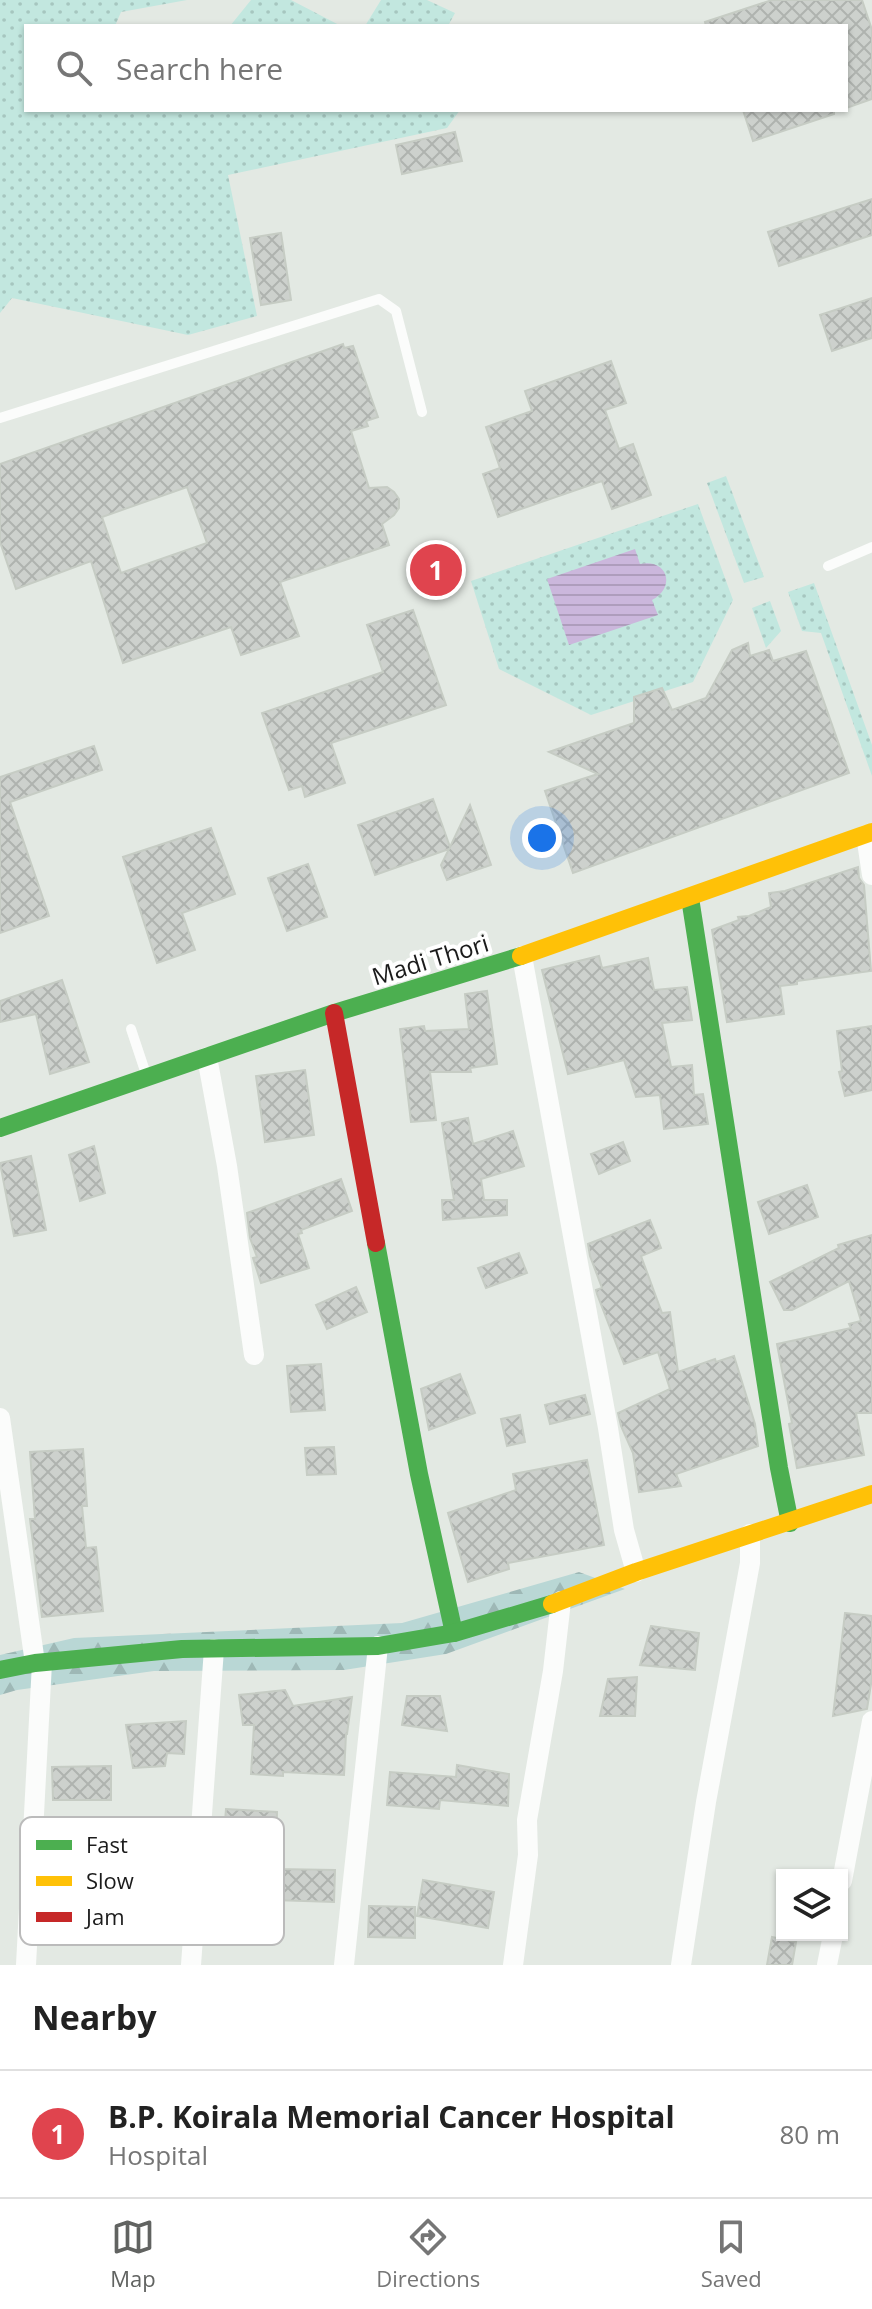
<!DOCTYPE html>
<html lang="en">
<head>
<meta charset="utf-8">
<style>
  body { margin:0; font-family:"Open Sans",sans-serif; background:#f6f6f6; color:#222 }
  .controls { position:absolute; right:24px; bottom:24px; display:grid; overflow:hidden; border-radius:0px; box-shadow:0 2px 6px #0004 }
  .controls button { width:72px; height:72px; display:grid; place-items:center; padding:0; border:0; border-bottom:2px solid #e0e0e0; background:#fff; color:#222; font:40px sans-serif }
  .you { position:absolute; left:542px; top:838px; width:28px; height:28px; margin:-20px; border:6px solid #fff; border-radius:50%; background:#1a73e8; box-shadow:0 0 0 12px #1a73e833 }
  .badge { display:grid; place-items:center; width:52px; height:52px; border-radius:50%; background:#616361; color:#fff; font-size:26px; font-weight:700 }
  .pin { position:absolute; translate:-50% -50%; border:4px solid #fff; box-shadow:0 2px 8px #0006 }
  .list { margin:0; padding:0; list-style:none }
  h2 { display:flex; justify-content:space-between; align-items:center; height:104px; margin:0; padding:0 32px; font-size:34px }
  h2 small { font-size:26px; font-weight:400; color:#767676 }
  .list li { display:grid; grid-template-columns:52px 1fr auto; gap:24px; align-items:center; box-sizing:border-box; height:128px; padding:0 32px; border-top:2px solid #e0e0e0 }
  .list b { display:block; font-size:30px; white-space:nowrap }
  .list p { margin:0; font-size:26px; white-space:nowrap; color:#767676 }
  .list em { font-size:26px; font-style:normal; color:#767676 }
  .icon { flex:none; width:44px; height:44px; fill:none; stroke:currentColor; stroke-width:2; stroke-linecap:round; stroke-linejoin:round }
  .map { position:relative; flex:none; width:872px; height:1965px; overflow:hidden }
  .search { position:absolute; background:#fff; box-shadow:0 2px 6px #0004; left:24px; right:24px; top:24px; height:88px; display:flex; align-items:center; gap:20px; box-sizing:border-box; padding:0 28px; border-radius:0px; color:#767676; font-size:30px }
  .sheet { height:232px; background:#fff }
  nav { display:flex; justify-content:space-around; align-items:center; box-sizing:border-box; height:112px; border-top:2px solid #e0e0e0; background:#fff; font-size:22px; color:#767676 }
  nav a { display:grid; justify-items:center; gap:4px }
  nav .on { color:#616361 }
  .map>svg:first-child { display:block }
  .grass { fill:url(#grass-dots) }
  .forest { fill:url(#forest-firs) }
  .water { fill:url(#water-rules) }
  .building { fill:url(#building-cross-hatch); stroke:#c6ccc4; stroke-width:2; fill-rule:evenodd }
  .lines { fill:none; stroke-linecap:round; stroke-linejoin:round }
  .lane { stroke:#fbfcfb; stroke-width:10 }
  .street { stroke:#fbfcfb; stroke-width:20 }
  .fast { stroke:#4caf50; stroke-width:18 }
  .slow { stroke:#ffc107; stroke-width:18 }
  .jam { stroke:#c62828; stroke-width:18 }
  .labels { text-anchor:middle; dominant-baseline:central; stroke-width:8; stroke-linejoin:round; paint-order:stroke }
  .street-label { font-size:24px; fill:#1b1b1b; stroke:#fff }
  .key { fill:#fff; stroke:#bbb; stroke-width:2 }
  .key-label { font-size:22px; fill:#1b1b1b }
</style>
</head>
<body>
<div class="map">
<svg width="872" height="1965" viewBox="0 0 872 1965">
  <defs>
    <pattern id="grass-dots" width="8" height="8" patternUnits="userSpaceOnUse" patternTransform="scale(2)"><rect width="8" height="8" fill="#c2e7df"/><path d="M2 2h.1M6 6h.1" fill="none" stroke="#a6c6bf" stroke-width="1.8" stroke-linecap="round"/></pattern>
    <pattern id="forest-firs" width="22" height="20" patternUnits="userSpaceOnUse" patternTransform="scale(2)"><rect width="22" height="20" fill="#b9d7d5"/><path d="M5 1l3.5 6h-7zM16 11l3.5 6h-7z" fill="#9eb8b6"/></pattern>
    <pattern id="water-rules" width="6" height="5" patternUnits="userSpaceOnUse" patternTransform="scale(2)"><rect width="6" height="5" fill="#cbb7dc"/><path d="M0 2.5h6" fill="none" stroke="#ae9dbc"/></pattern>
    <pattern id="building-cross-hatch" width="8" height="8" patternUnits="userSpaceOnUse" patternTransform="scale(2)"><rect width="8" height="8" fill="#cdd1cd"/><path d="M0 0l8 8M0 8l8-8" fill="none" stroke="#afb3af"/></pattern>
  </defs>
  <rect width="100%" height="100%" fill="#e3e9e3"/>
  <!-- grass -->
  <g class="grass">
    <polygon points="0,0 187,0 121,12 115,26 26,26 26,110 460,110 447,128 228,175 257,316 188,335 12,298 0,313"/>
    <polygon points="251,0 291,0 341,26 230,26"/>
    <polygon points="381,0 427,0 455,13 448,26 365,26"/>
    <polygon points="726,476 764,577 744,583 707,483"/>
    <polygon points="698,504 733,600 693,682 591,715 499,669 471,581"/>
    <polygon points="814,583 872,745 872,776 821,633 802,631 788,592"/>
    <polygon points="770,601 781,631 766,648 752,608"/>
  </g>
  <!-- forest -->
  <polygon class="forest" points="579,1572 625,1589 446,1654 344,1670 154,1671 17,1690 0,1695 0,1655 74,1638 402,1623"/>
  <!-- water -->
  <path class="water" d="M635,549L640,564C667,558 677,587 652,600L658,615L569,645L547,579Z"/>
  <!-- building -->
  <g class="building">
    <polygon points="772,0 862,0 872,30 872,99 846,108 846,26 706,26 705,22"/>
    <polygon points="743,110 834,110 834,114 753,141"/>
    <polygon points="455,132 462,161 402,174 396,145"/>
    <polygon points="872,199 872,235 779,266 768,232"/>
    <polygon points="281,233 291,300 261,305 250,238"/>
    <polygon points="872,298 872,338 832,351 820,315"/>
    <path d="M343,344L344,348L353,346L378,417L366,421L368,426L351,431L369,488L387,487L394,492L399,499V508L394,515L382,524L389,545L280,582L299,636L241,655L231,627L123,663L91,561L16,589L0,542V464ZM187,487L207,543L121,573L102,517Z"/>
    <polygon points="611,361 626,403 605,410 619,449 633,444 651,495 612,509 602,481 498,517 483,474 500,468 486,427 532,411 525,391"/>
    <polygon points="413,610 446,705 331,743 345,783 305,797 302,786 289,790 262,713 383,672 367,625"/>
    <polygon points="748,643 750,656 769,650 773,661 806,651 849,773 573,873 545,791 598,774 549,752 634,723 634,697 662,688 672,710 706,698 732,650"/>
    <polygon points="94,746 102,770 10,802 49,916 0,933 0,777"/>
    <polygon points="433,799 450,847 470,805 491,865 447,880 441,865 449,849 375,875 358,825"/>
    <polygon points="211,828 235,894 182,913 195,950 157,963 123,857"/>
    <polygon points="308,864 327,917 287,931 268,878"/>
    <polygon points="858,867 859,878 864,885 871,971 797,981 797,984 780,986 784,1014 727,1022 712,930 739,920 738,917 749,916 771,907 769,893 785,891"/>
    <polygon points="599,956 602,968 648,958 654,990 687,987 692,1020 662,1023 671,1067 692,1065 694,1095 703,1094 708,1124 664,1129 660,1095 636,1097 624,1060 568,1074 542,970"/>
    <polygon points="62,980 89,1062 50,1074 36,1014 0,1022 0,1001"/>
    <polygon points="487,991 497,1064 470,1068 471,1072 430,1072 436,1120 411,1122 400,1029 424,1026 425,1031 469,1029 465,994"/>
    <polygon points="872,1026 872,1090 845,1096 839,1072 842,1071 837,1031"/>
    <polygon points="305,1070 314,1135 265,1142 256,1076"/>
    <polygon points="468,1118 473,1144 513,1131 524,1166 481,1179 484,1200 507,1200 507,1215 443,1220 442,1200 454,1200 442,1123"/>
    <polygon points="623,1142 630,1161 599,1174 591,1154"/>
    <polygon points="94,1146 105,1193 80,1201 69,1155"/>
    <polygon points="31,1156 46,1230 14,1236 0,1163"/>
    <polygon points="341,1179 352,1211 301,1230 302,1233 298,1234 309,1268 261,1283 253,1258 257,1257 250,1238 247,1213"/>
    <polygon points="807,1185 818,1217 769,1234 758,1202"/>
    <polygon points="650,1220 661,1248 641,1256 662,1313 670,1312 678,1372 715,1359 716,1362 734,1356 755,1424 758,1446 676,1474 681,1486 639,1492 633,1453 621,1426 618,1413 670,1389 658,1352 624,1364 597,1294 596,1290 602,1288 590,1256 588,1244"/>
    <polygon points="872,1235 872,1413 856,1413 864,1455 797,1468 789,1424 792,1423 777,1344 851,1328 849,1324 861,1321 849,1281 792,1310 784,1310 770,1282 839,1248 838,1245"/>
    <polygon points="519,1253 527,1273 486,1288 478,1268"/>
    <polygon points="356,1287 367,1312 327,1329 316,1305"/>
    <polygon points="321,1364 325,1410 291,1412 287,1366"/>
    <polygon points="460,1374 475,1413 429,1430 421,1389"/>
    <polygon points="585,1395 590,1414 550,1424 545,1405"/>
    <polygon points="520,1415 525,1442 507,1446 501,1419"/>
    <polygon points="334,1447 336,1474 307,1475 305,1448"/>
    <polygon points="83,1449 87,1506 82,1506 86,1548 96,1547 103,1611 42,1617 30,1519 35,1519 30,1452"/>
    <polygon points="587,1460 604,1545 508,1563 509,1569 468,1582 448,1513 516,1490 513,1474"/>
    <polygon points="845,1613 872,1616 872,1678 867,1709 833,1716"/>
    <polygon points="651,1626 699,1633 695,1670 640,1665"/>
    <polygon points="637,1677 635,1716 600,1716 608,1679"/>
    <polygon points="285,1690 293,1706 352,1697 347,1734 346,1734 344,1775 283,1772 283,1776 251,1774 254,1725 243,1725 239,1695"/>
    <polygon points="407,1696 440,1696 447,1731 402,1725"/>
    <polygon points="186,1721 184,1754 167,1753 165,1766 133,1768 126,1725"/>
    <polygon points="457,1765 509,1774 508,1806 440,1800 439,1809 387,1805 390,1772 456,1777"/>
    <polygon points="111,1766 111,1800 53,1800 52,1767"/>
    <polygon points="226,1809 277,1812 276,1869 335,1870 334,1902 274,1900 274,1875 216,1874 217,1846 223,1846"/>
    <polygon points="423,1880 494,1892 488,1928 417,1916"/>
    <polygon points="369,1906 415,1907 415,1938 368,1937"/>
    <polygon points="772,1937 796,1942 792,1965 767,1965"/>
  </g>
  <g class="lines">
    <!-- lane -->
    <g class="lane">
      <polyline points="0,418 379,299 396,311 422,412"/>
      <polyline points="828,566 872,547"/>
      <polyline points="131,1029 147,1077"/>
    </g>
    <!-- street -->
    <g class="street">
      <polyline points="866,835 872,875"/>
      <polyline points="522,956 608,1428 624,1530 636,1572"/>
      <polyline points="207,1057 227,1166 254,1355"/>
      <polyline points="0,1418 35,1663"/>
      <polyline points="842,1881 872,1721"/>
      <polyline points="26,1965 42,1663"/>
      <polyline points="191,1965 214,1649"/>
      <polyline points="344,1965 378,1646"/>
      <polyline points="513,1965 528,1855 527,1820 553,1671 561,1601"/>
      <polyline points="681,1965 706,1802 750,1563 750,1534"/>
      <polyline points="827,1965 833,1935"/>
    </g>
    <!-- fast -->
    <g class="fast">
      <polyline points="690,898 779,1468 790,1523"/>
      <polyline points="0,1128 334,1013 521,956"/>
      <polyline points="376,1243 419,1474 454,1633"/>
      <polyline points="0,1670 35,1663 182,1649 378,1646 454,1633 552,1604"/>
    </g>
    <!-- slow -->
    <g class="slow">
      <polyline points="521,956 872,832"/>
      <polyline points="552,1604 636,1572 872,1494"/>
    </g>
    <!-- jam -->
    <polyline class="jam" points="334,1013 376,1243"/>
  </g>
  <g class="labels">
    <!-- street labels -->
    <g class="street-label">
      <text transform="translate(430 959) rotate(-17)">Madi Thori</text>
    </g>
  </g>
  <!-- legend -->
  <rect x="20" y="1817" width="264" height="128" rx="12" class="key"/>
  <rect x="36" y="1840" width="36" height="10" fill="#4caf50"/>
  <rect x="36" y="1876" width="36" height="10" fill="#ffc107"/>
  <rect x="36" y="1912" width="36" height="10" fill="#c62828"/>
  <g class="key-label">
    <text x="86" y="1853">Fast</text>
    <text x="86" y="1889">Slow</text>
    <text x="86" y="1925">Jam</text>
  </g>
</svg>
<div class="controls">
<button><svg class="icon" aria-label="layers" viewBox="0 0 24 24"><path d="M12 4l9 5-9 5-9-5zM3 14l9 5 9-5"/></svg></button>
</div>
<div class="you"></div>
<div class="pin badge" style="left:436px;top:570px;background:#e0444e">1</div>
<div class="search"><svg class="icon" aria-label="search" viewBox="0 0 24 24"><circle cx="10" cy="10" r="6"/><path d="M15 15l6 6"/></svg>Search here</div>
</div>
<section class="sheet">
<h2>Nearby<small></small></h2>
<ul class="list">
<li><span class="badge" style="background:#e0444e">1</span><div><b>B.P. Koirala Memorial Cancer Hospital</b><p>Hospital</p></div><em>80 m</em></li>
</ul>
</section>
<nav>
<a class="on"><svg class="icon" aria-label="map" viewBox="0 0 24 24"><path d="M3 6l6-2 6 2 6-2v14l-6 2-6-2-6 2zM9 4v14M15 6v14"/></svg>Map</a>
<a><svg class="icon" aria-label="directions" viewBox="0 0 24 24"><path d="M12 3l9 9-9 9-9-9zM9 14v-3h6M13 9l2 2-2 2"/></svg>Directions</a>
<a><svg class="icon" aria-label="saved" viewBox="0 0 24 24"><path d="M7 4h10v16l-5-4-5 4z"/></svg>Saved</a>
</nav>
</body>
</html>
